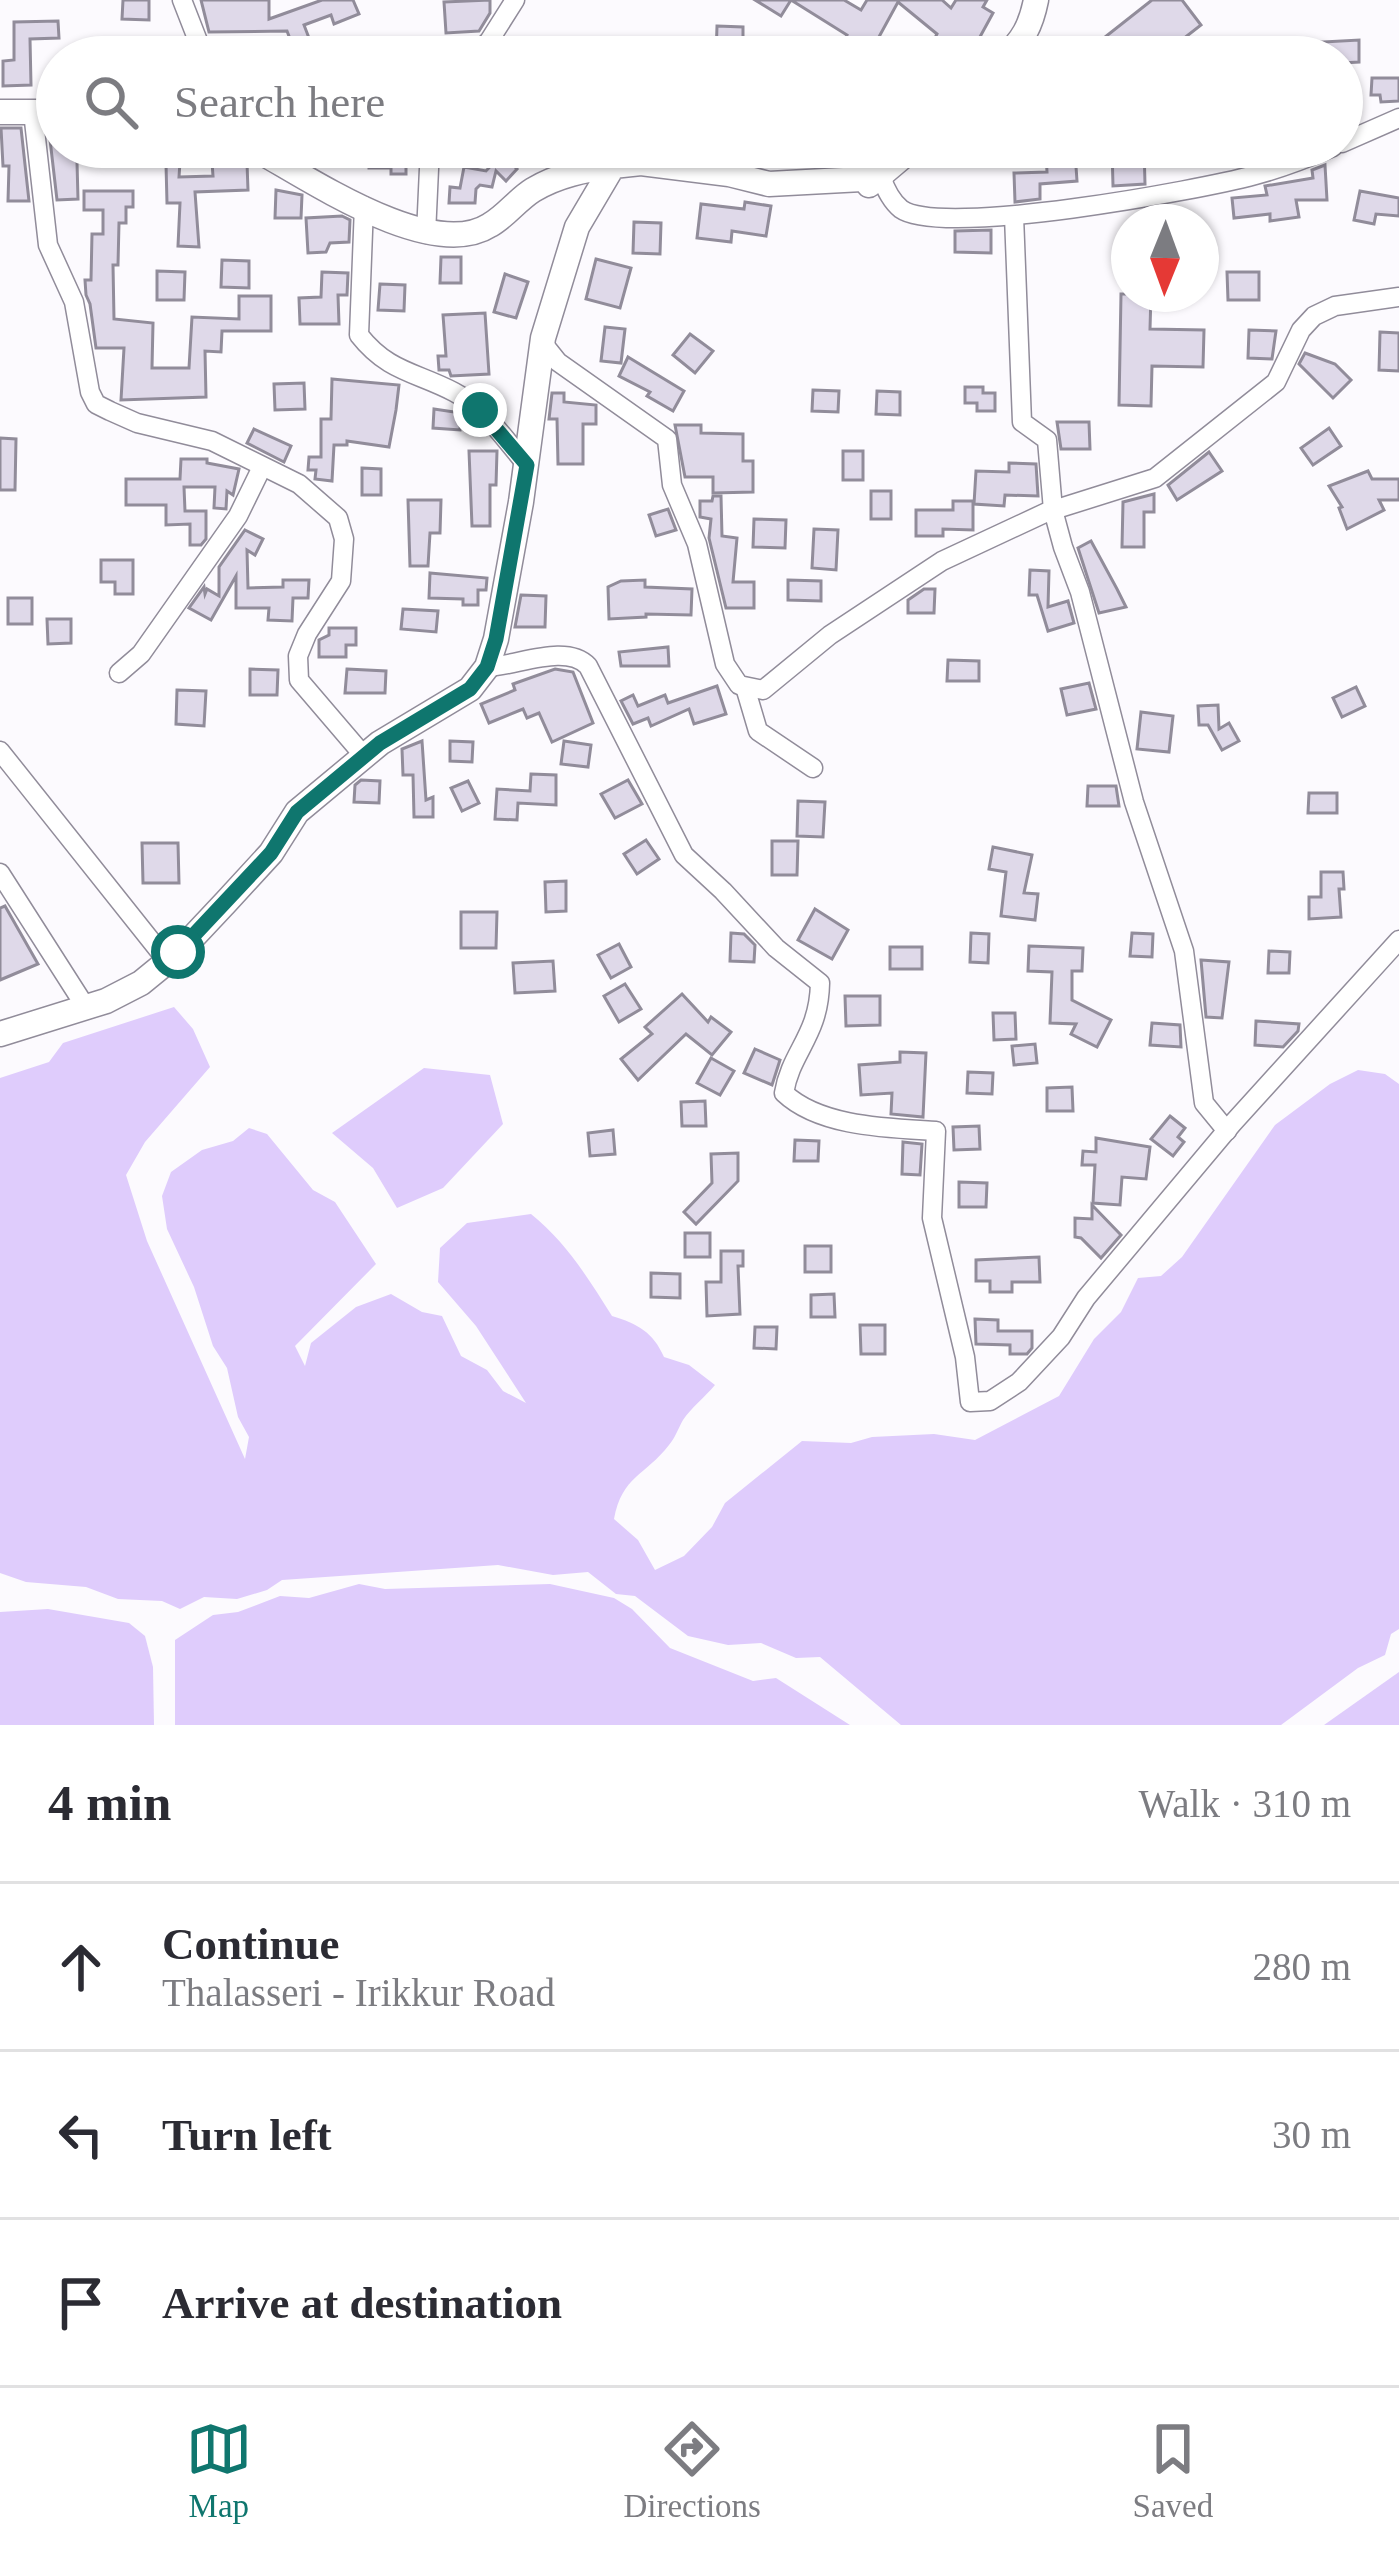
<!DOCTYPE html>
<html lang="en">
<head>
<meta charset="utf-8">
<style>
  body { margin:0; font-family:Georgia,serif; background:#f2f2f3; color:#2b2b33 }
  .compass { position:absolute; left:1111px; top:204px; width:108px; height:108px; border-radius:50%; background:#fff; box-shadow:0 3px 9px #0004; rotate:181deg }
  .stop { position:absolute; width:36px; height:36px; margin:-27px; border:9px solid #0f766e; border-radius:50%; background:#fff }
  .stop.end { background:#0f766e; border-color:#fff; box-shadow:0 3px 12px #0008 }
  .list { margin:0; padding:0; list-style:none }
  h2 { display:flex; justify-content:space-between; align-items:center; height:156px; margin:0; padding:0 48px; font-size:51px }
  h2 small { font-size:39px; font-weight:400; color:#7c7c81 }
  .list li { display:grid; grid-template-columns:78px 1fr auto; gap:36px; align-items:center; box-sizing:border-box; height:168px; padding:0 48px; border-top:3px solid #e1e1e2 }
  .list b { display:block; font-size:45px; white-space:nowrap }
  .list p { margin:0; font-size:39px; white-space:nowrap; color:#7c7c81 }
  .list em { font-size:39px; font-style:normal; color:#7c7c81 }
  .icon { flex:none; width:66px; height:66px; fill:none; stroke:currentColor; stroke-width:2; stroke-linecap:round; stroke-linejoin:round }
  .map { position:relative; flex:none; width:1399px; height:1725px; overflow:hidden }
  .search { position:absolute; background:#fff; box-shadow:0 3px 9px #0004; left:36px; right:36px; top:36px; height:132px; display:flex; align-items:center; gap:30px; box-sizing:border-box; padding:0 42px; border-radius:66px; color:#7c7c81; font-size:45px }
  .sheet { height:660px; background:#fff }
  nav { display:flex; justify-content:space-around; align-items:center; box-sizing:border-box; height:168px; border-top:3px solid #e1e1e2; background:#fff; font-size:33px; color:#7c7c81 }
  nav a { display:grid; justify-items:center; gap:6px }
  nav .on { color:#0f766e }
  .map>svg:first-child { display:block }
  .water { fill:#dfccfc }
  .building { fill:#dfd9e9; stroke:#918c9a; stroke-width:3 }
  .lines { fill:none; stroke-linecap:round; stroke-linejoin:round }
  .minor-casing { stroke:#918c9a; stroke-width:21 }
  .secondary-casing { stroke:#918c9a; stroke-width:27 }
  .minor { stroke:#fff; stroke-width:18 }
  .secondary { stroke:#fff; stroke-width:24 }
  .route { stroke:#0f766e; stroke-width:15 }
</style>
</head>
<body>
<div class="map">
<svg width="1399" height="1725" viewBox="0 0 1399 1725">
  <rect width="100%" height="100%" fill="#fcfafe"/>
  <!-- water -->
  <g class="water">
    <path d="M174,1007L193,1029L210,1067L145,1142L126,1175L147,1241L245,1459L249,1437L238,1417L227,1368L213,1346L194,1287L167,1229L162,1196L171,1172L202,1150L233,1141L249,1128L267,1134L313,1190L335,1202L376,1264L295,1346L305,1366L311,1343L356,1307L391,1294L422,1312L442,1316L461,1356L487,1370L503,1391L526,1403L476,1326L438,1282L440,1248L467,1223L531,1214C566,1242 588,1278 612,1316C638,1324 653,1332 664,1357L689,1365L715,1385C705,1397 691,1408 683,1420C678,1429 675,1438 669,1445C645,1476 622,1476 614,1519L638,1540L655,1570L684,1556L712,1527L725,1503L802,1441L851,1443L872,1437L934,1434L975,1440L1059,1396L1094,1339L1121,1312L1138,1278L1161,1276L1182,1257L1275,1125L1330,1084L1358,1070L1385,1074L1399,1084V1629L1391,1634L1385,1655L1358,1668L1281,1725H901L820,1657L796,1658L761,1643L728,1645L688,1636L635,1596L616,1594L588,1572L553,1575L498,1565L282,1580L267,1590L237,1599L204,1597L180,1609L162,1601L118,1599L86,1587L26,1582L0,1573V1078L49,1062L63,1043Z"/>
    <polygon points="424,1068 490,1075 503,1124 443,1188 397,1208 373,1168 332,1133"/>
    <polygon points="359,1584 385,1589 550,1584 614,1598 632,1609 670,1648 753,1681 776,1678 850,1725 175,1725 175,1640 213,1615 238,1612 280,1596 309,1598"/>
    <polygon points="48,1609 129,1623 145,1636 153,1667 154,1725 0,1725 0,1612"/>
    <polygon points="1399,1672 1399,1725 1324,1725"/>
  </g>
  <!-- building -->
  <g class="building">
    <polygon points="123,0 149,0 149,20 122,19"/>
    <polygon points="201,0 269,0 269,19 322,0 353,0 359,14 334,24 331,15 304,25 309,38 292,44 287,31 209,32"/>
    <polygon points="490,0 490,13 479,31 446,33 444,2"/>
    <polygon points="755,0 844,0 861,10 867,0 942,0 951,8 956,0 987,0 983,7 993,13 969,57 925,57 937,34 898,2 868,57 836,57 847,35 791,0 781,16"/>
    <polygon points="1152,0 1182,0 1201,25 1160,57 1113,57 1100,41"/>
    <polygon points="58,21 59,38 30,39 31,85 3,86 3,61 14,60 14,22"/>
    <polygon points="717,26 743,27 743,57 716,57"/>
    <polygon points="1359,40 1359,62 1342,63 1342,57 1287,57 1287,44"/>
    <polygon points="1372,78 1399,78 1399,101 1381,102 1380,95 1371,95"/>
    <polygon points="1,128 21,128 29,201 8,201 9,166 3,166"/>
    <polygon points="49,131 57,131 57,147 100,147 99,163 77,162 78,199 57,200"/>
    <polygon points="152,147 181,147 179,177 213,176 212,162 247,163 248,190 195,192 199,247 178,246 180,203 167,203 166,164 152,163"/>
    <polygon points="369,147 406,147 406,174 391,174 391,168 369,168"/>
    <polygon points="1144,147 1145,184 1113,186 1112,148"/>
    <polygon points="1075,152 1077,181 1040,184 1040,199 1015,202 1014,173 1047,172 1046,154"/>
    <polygon points="502,154 517,169 506,181 496,171 492,187 480,185 476,189 475,203 449,203 450,187 460,188 464,167 486,171"/>
    <polygon points="1325,165 1327,200 1296,200 1299,217 1270,221 1270,214 1234,218 1232,198 1267,195 1265,186 1313,178 1312,170"/>
    <polygon points="276,190 302,195 301,218 275,218"/>
    <polygon points="84,191 133,191 133,207 126,207 126,223 119,223 118,265 113,265 114,319 153,323 152,368 189,368 192,317 239,319 239,296 271,296 271,331 222,331 221,352 205,351 206,397 121,400 124,348 96,348 90,304 86,295 85,280 91,280 92,234 103,234 103,210 84,210"/>
    <polygon points="1360,191 1399,198 1399,216 1376,214 1374,224 1354,220"/>
    <polygon points="745,202 771,206 766,236 732,231 731,242 697,238 701,204 744,209"/>
    <polygon points="342,216 350,220 349,242 330,243 326,252 308,253 306,218"/>
    <polygon points="634,222 661,223 660,254 633,253"/>
    <polygon points="991,230 991,253 955,252 955,231"/>
    <polygon points="441,257 461,257 461,283 440,283"/>
    <polygon points="596,259 631,268 620,308 586,299"/>
    <polygon points="222,260 249,261 249,288 221,287"/>
    <polygon points="157,271 185,272 184,300 157,300"/>
    <polygon points="322,272 348,273 347,295 338,295 339,324 300,324 299,298 321,297"/>
    <polygon points="1227,272 1259,272 1259,300 1228,300"/>
    <polygon points="505,274 528,282 516,318 494,312"/>
    <polygon points="380,284 405,285 404,311 378,310"/>
    <polygon points="1121,294 1151,294 1150,329 1204,330 1203,367 1152,366 1151,406 1119,405"/>
    <polygon points="485,313 489,374 451,376 449,370 439,370 438,356 446,356 443,315"/>
    <polygon points="605,327 625,329 621,363 601,361"/>
    <polygon points="1249,330 1276,331 1272,359 1248,358"/>
    <polygon points="1380,332 1399,333 1399,371 1379,370"/>
    <polygon points="690,334 713,351 695,373 673,355"/>
    <polygon points="1305,353 1335,364 1351,380 1333,398 1299,364"/>
    <polygon points="628,357 684,391 673,411 647,396 650,392 619,376"/>
    <polygon points="332,379 399,385 396,410 389,447 347,441 347,445 334,445 332,481 315,479 316,470 308,470 309,457 321,457 321,419 331,419"/>
    <polygon points="304,383 305,409 275,410 274,384"/>
    <polygon points="965,387 983,387 983,393 995,393 995,411 977,411 977,403 965,403"/>
    <polygon points="813,390 839,391 838,412 812,411"/>
    <polygon points="877,391 900,392 900,415 876,414"/>
    <polygon points="552,393 564,393 564,402 596,405 596,424 583,424 583,464 558,464 557,419 549,419"/>
    <polygon points="434,409 461,413 460,430 433,428"/>
    <polygon points="1057,422 1089,422 1090,449 1061,449"/>
    <polygon points="675,425 701,425 701,433 743,434 743,461 753,461 753,492 713,493 713,477 685,477"/>
    <polygon points="1329,428 1341,446 1313,465 1301,448"/>
    <polygon points="254,429 291,446 284,462 247,443"/>
    <polygon points="0,438 16,439 15,490 0,490"/>
    <polygon points="469,451 497,451 496,485 490,485 490,526 472,526"/>
    <rect x="843" y="451" width="20" height="29"/>
    <polygon points="1209,452 1222,471 1177,500 1168,485"/>
    <polygon points="181,459 207,459 207,463 239,469 233,495 227,491 226,509 214,508 215,487 184,487 185,511 206,511 206,539 201,545 190,545 190,524 166,525 166,505 126,505 126,479 180,479"/>
    <polygon points="1009,463 1036,464 1038,496 1005,495 1004,506 974,504 976,471 1009,472"/>
    <polygon points="362,468 381,469 381,495 362,495"/>
    <polygon points="1368,471 1372,479 1399,479 1399,500 1379,500 1384,510 1347,529 1339,508 1342,507 1329,486"/>
    <rect x="871" y="491" width="20" height="28"/>
    <polygon points="1154,494 1154,512 1144,512 1144,547 1122,547 1123,502"/>
    <polygon points="713,496 721,496 722,536 737,538 733,582 754,582 754,608 726,608 709,538 711,519 700,517 700,501 712,501"/>
    <polygon points="408,500 441,500 440,533 430,533 428,566 410,566"/>
    <polygon points="953,501 973,501 973,530 943,529 943,536 916,536 916,510 953,510"/>
    <polygon points="668,509 676,530 656,536 649,515"/>
    <polygon points="754,519 786,520 785,548 753,547"/>
    <polygon points="814,529 838,530 836,570 812,568"/>
    <polygon points="245,530 263,539 255,555 247,550 248,588 283,587 283,580 309,580 308,598 293,598 292,621 268,620 269,608 236,608 236,576 211,620 189,608 204,587 205,594 207,589 219,596 219,567"/>
    <polygon points="1091,541 1117,589 1126,607 1099,613 1078,548"/>
    <polygon points="101,560 133,560 133,594 115,594 115,582 101,582"/>
    <polygon points="1030,570 1049,571 1048,607 1068,601 1074,623 1048,631 1037,595 1029,595"/>
    <polygon points="430,573 487,578 486,590 478,590 478,605 463,605 463,599 429,598"/>
    <polygon points="645,580 645,587 692,589 691,615 646,614 646,617 609,619 608,587 621,581"/>
    <polygon points="788,580 821,581 821,601 788,600"/>
    <polygon points="924,589 935,589 934,613 908,613 908,600"/>
    <polygon points="521,595 546,596 545,627 515,627"/>
    <rect x="8" y="598" width="24" height="26"/>
    <polygon points="403,609 438,611 436,632 401,629"/>
    <polygon points="47,619 71,619 71,643 48,644"/>
    <polygon points="329,628 356,628 356,645 346,645 346,657 319,657 319,640 329,635"/>
    <polygon points="668,647 669,666 621,666 619,652"/>
    <polygon points="948,660 979,661 979,681 947,681"/>
    <polygon points="250,669 278,670 277,695 250,695"/>
    <polygon points="347,669 386,671 385,693 345,693"/>
    <polygon points="555,669 573,672 593,723 552,742 539,713 527,718 523,709 489,723 481,704 515,690 513,684"/>
    <polygon points="1089,683 1096,709 1067,715 1061,689"/>
    <polygon points="717,686 726,714 694,724 689,709 651,726 648,718 633,724 621,701 633,695 638,706 665,695 668,703"/>
    <polygon points="1356,687 1365,706 1342,717 1333,698"/>
    <polygon points="177,690 206,691 204,726 176,724"/>
    <polygon points="1218,705 1219,729 1229,723 1239,741 1222,750 1208,725 1199,725 1198,706"/>
    <polygon points="1141,712 1173,716 1169,752 1137,749"/>
    <polygon points="422,741 426,800 433,797 433,817 414,817 413,775 403,775 402,749"/>
    <polygon points="450,741 473,742 472,762 450,761"/>
    <polygon points="564,741 591,745 588,767 561,764"/>
    <polygon points="531,774 556,775 556,805 518,803 517,820 495,819 497,789 530,791"/>
    <polygon points="361,780 380,781 379,803 354,802 355,785"/>
    <polygon points="628,780 642,804 615,818 601,794"/>
    <polygon points="468,781 479,803 462,811 451,788"/>
    <polygon points="1088,786 1116,786 1119,806 1087,806"/>
    <polygon points="1309,793 1337,793 1337,813 1308,813"/>
    <polygon points="798,801 825,802 823,837 797,836"/>
    <polygon points="646,840 659,859 637,874 624,854"/>
    <polygon points="772,841 798,841 797,875 772,875"/>
    <polygon points="142,843 178,843 179,883 143,883"/>
    <polygon points="993,847 1032,855 1024,893 1038,894 1035,920 1001,916 1006,872 989,869"/>
    <polygon points="1321,872 1343,872 1344,889 1339,889 1341,917 1309,919 1309,897 1321,897"/>
    <polygon points="566,881 566,911 546,912 545,882"/>
    <polygon points="5,906 38,964 0,980 0,908"/>
    <polygon points="815,909 848,930 832,959 798,940"/>
    <polygon points="461,912 497,912 496,948 461,948"/>
    <polygon points="731,933 744,934 755,945 754,962 730,961"/>
    <polygon points="971,933 989,934 988,963 970,962"/>
    <polygon points="1132,933 1153,934 1152,957 1130,956"/>
    <polygon points="619,944 631,967 611,978 598,955"/>
    <polygon points="1029,946 1083,948 1082,971 1072,971 1072,1000 1111,1020 1097,1047 1071,1034 1076,1024 1050,1023 1052,972 1028,971"/>
    <rect x="890" y="947" width="32" height="22"/>
    <polygon points="1269,951 1290,952 1289,973 1268,973"/>
    <polygon points="1201,960 1229,962 1222,1018 1206,1017"/>
    <polygon points="553,961 555,991 515,993 513,963"/>
    <polygon points="625,984 641,1009 619,1022 604,996"/>
    <polygon points="682,994 708,1022 711,1017 731,1032 712,1055 686,1034 638,1080 621,1059 652,1034 645,1027"/>
    <polygon points="845,996 880,996 880,1025 846,1026"/>
    <polygon points="993,1013 1015,1013 1016,1039 994,1040"/>
    <polygon points="1256,1021 1299,1024 1298,1031 1283,1047 1255,1045"/>
    <polygon points="1152,1023 1180,1025 1181,1047 1150,1045"/>
    <polygon points="1035,1044 1037,1063 1014,1065 1012,1046"/>
    <polygon points="755,1049 780,1060 772,1085 744,1073"/>
    <polygon points="900,1052 926,1053 923,1117 891,1114 892,1093 861,1095 859,1065 900,1062"/>
    <polygon points="711,1058 734,1071 720,1095 697,1083"/>
    <polygon points="968,1072 993,1073 992,1094 967,1093"/>
    <polygon points="1072,1087 1073,1111 1047,1111 1047,1088"/>
    <polygon points="705,1101 706,1126 682,1126 681,1102"/>
    <polygon points="1170,1116 1185,1128 1178,1137 1184,1142 1173,1156 1151,1139"/>
    <polygon points="979,1126 980,1149 954,1150 953,1127"/>
    <polygon points="613,1130 615,1154 590,1156 588,1133"/>
    <polygon points="1096,1138 1150,1147 1146,1179 1122,1177 1120,1205 1093,1203 1095,1165 1082,1165 1083,1151 1096,1152"/>
    <polygon points="795,1140 819,1141 818,1161 794,1161"/>
    <polygon points="903,1142 922,1144 920,1175 902,1174"/>
    <polygon points="738,1153 738,1181 696,1224 684,1212 712,1183 711,1154"/>
    <polygon points="959,1182 987,1183 986,1207 959,1207"/>
    <polygon points="1092,1205 1121,1235 1101,1258 1081,1238 1075,1237 1075,1218 1092,1219"/>
    <rect x="685" y="1233" width="25" height="24"/>
    <rect x="805" y="1246" width="26" height="26"/>
    <polygon points="721,1251 743,1251 743,1266 738,1266 740,1314 707,1316 706,1282 721,1282"/>
    <polygon points="1039,1257 1040,1282 1012,1282 1012,1292 990,1292 990,1281 976,1281 976,1260"/>
    <polygon points="651,1273 680,1274 680,1298 651,1297"/>
    <polygon points="834,1294 835,1317 811,1317 811,1295"/>
    <polygon points="975,1319 998,1320 998,1331 1032,1331 1032,1348 1027,1354 1010,1354 1010,1345 976,1344"/>
    <polygon points="860,1325 885,1325 885,1354 861,1354"/>
    <polygon points="755,1327 777,1327 776,1349 754,1348"/>
  </g>
  <g class="lines">
    <defs>
      <g id="minor">
        <polyline points="182,0 198,41 210,57"/>
        <polyline points="473,57 489,41 515,0"/>
        <polyline points="33,112 48,245 74,302 90,392 96,404 110,411 137,423 212,441 299,484 338,518 344,539 341,581 307,634 298,656 299,680 364,756"/>
        <polyline points="1342,143 1399,118"/>
        <path d="M881,178C886,189 891,201 901,209C941,238 1200,190 1255,175C1282,168 1308,158 1333,147"/>
        <path d="M364,206L359,335C388,372 416,372 454,392C485,408 505,440 527,465"/>
        <polyline points="1014,216 1022,422 1047,440 1053,510 1063,547 1080,592 1134,802 1184,951 1204,1103 1227,1131"/>
        <polyline points="426,234 430,147"/>
        <polyline points="542,342 558,362 667,439 672,485 697,544 725,664 739,685 763,690 830,635 942,561 1047,512 1155,478 1276,382 1301,330 1314,316 1335,306 1399,297"/>
        <path d="M487,667C517,666 566,643 588,666L684,855L723,891L776,948L820,983C819,1036 791,1051 784,1093C820,1127 888,1128 936,1131L932,1218L965,1357L970,1402L990,1401L1019,1382L1061,1337L1086,1298L1232,1124L1399,940"/>
        <polyline points="119,673 141,654 238,516 262,467"/>
        <polyline points="745,687 758,731 813,768"/>
        <polyline points="0,751 168,962"/>
        <polyline points="0,873 85,1006"/>
      </g>
      <g id="secondary">
        <path d="M1004,57C1023,41 1031,25 1036,0"/>
        <polyline points="0,112 57,112"/>
        <path d="M252,147C307,177 431,263 490,225C506,216 517,200 533,190C558,175 584,170 613,166"/>
        <polyline points="869,185 914,147"/>
        <polyline points="0,1034 106,1001 141,983 179,952 226,902 271,853 297,812 380,743 470,689 487,667 496,639 521,502 543,338 577,227 613,166 641,163 729,174 769,184 881,178"/>
      </g>
    </defs>
    <!-- minor casing -->
    <use href="#minor" class="minor-casing"/>
    <!-- secondary casing -->
    <use href="#secondary" class="secondary-casing"/>
    <!-- minor -->
    <use href="#minor" class="minor"/>
    <!-- secondary -->
    <use href="#secondary" class="secondary"/>
  </g>
  <g class="lines">
    <!-- route -->
    <polyline class="route" points="178,952 271,853 297,812 380,743 470,689 487,667 496,639 527,465 480,410"/>
  </g>
</svg>
<svg class="compass" viewBox="-18 -18 36 36"><path d="M0-13l5 13h-10z" fill="#e53935"/><path d="M0 13l5-13h-10z" fill="#7c7c81"/></svg>
<div class="stop" style="left:178px;top:952px"></div>
<div class="stop end" style="left:480px;top:410px"></div>
<div class="search"><svg class="icon" aria-label="search" viewBox="0 0 24 24"><circle cx="10" cy="10" r="6"/><path d="M15 15l6 6"/></svg>Search here</div>
</div>
<section class="sheet">
<h2>4 min<small>Walk · 310 m</small></h2>
<ul class="list">
<li><svg class="icon" aria-label="ahead" viewBox="0 0 24 24"><path d="M12 20V5M6 11l6-6 6 6"/></svg><div><b>Continue</b><p>Thalasseri - Irikkur Road</p></div><em>280 m</em></li>
<li><svg class="icon" aria-label="left" viewBox="0 0 24 24"><path d="M17 20v-9H6M10 6l-5 5 5 5"/></svg><div><b>Turn left</b></div><em>30 m</em></li>
<li><svg class="icon" aria-label="arrive" viewBox="0 0 24 24"><path d="M6 21V4h12l-3 4 3 4H6"/></svg><div><b>Arrive at destination</b></div></li>
</ul>
</section>
<nav>
<a class="on"><svg class="icon" aria-label="map" viewBox="0 0 24 24"><path d="M3 6l6-2 6 2 6-2v14l-6 2-6-2-6 2zM9 4v14M15 6v14"/></svg>Map</a>
<a><svg class="icon" aria-label="directions" viewBox="0 0 24 24"><path d="M12 3l9 9-9 9-9-9zM9 14v-3h6M13 9l2 2-2 2"/></svg>Directions</a>
<a><svg class="icon" aria-label="saved" viewBox="0 0 24 24"><path d="M7 4h10v16l-5-4-5 4z"/></svg>Saved</a>
</nav>
</body>
</html>
